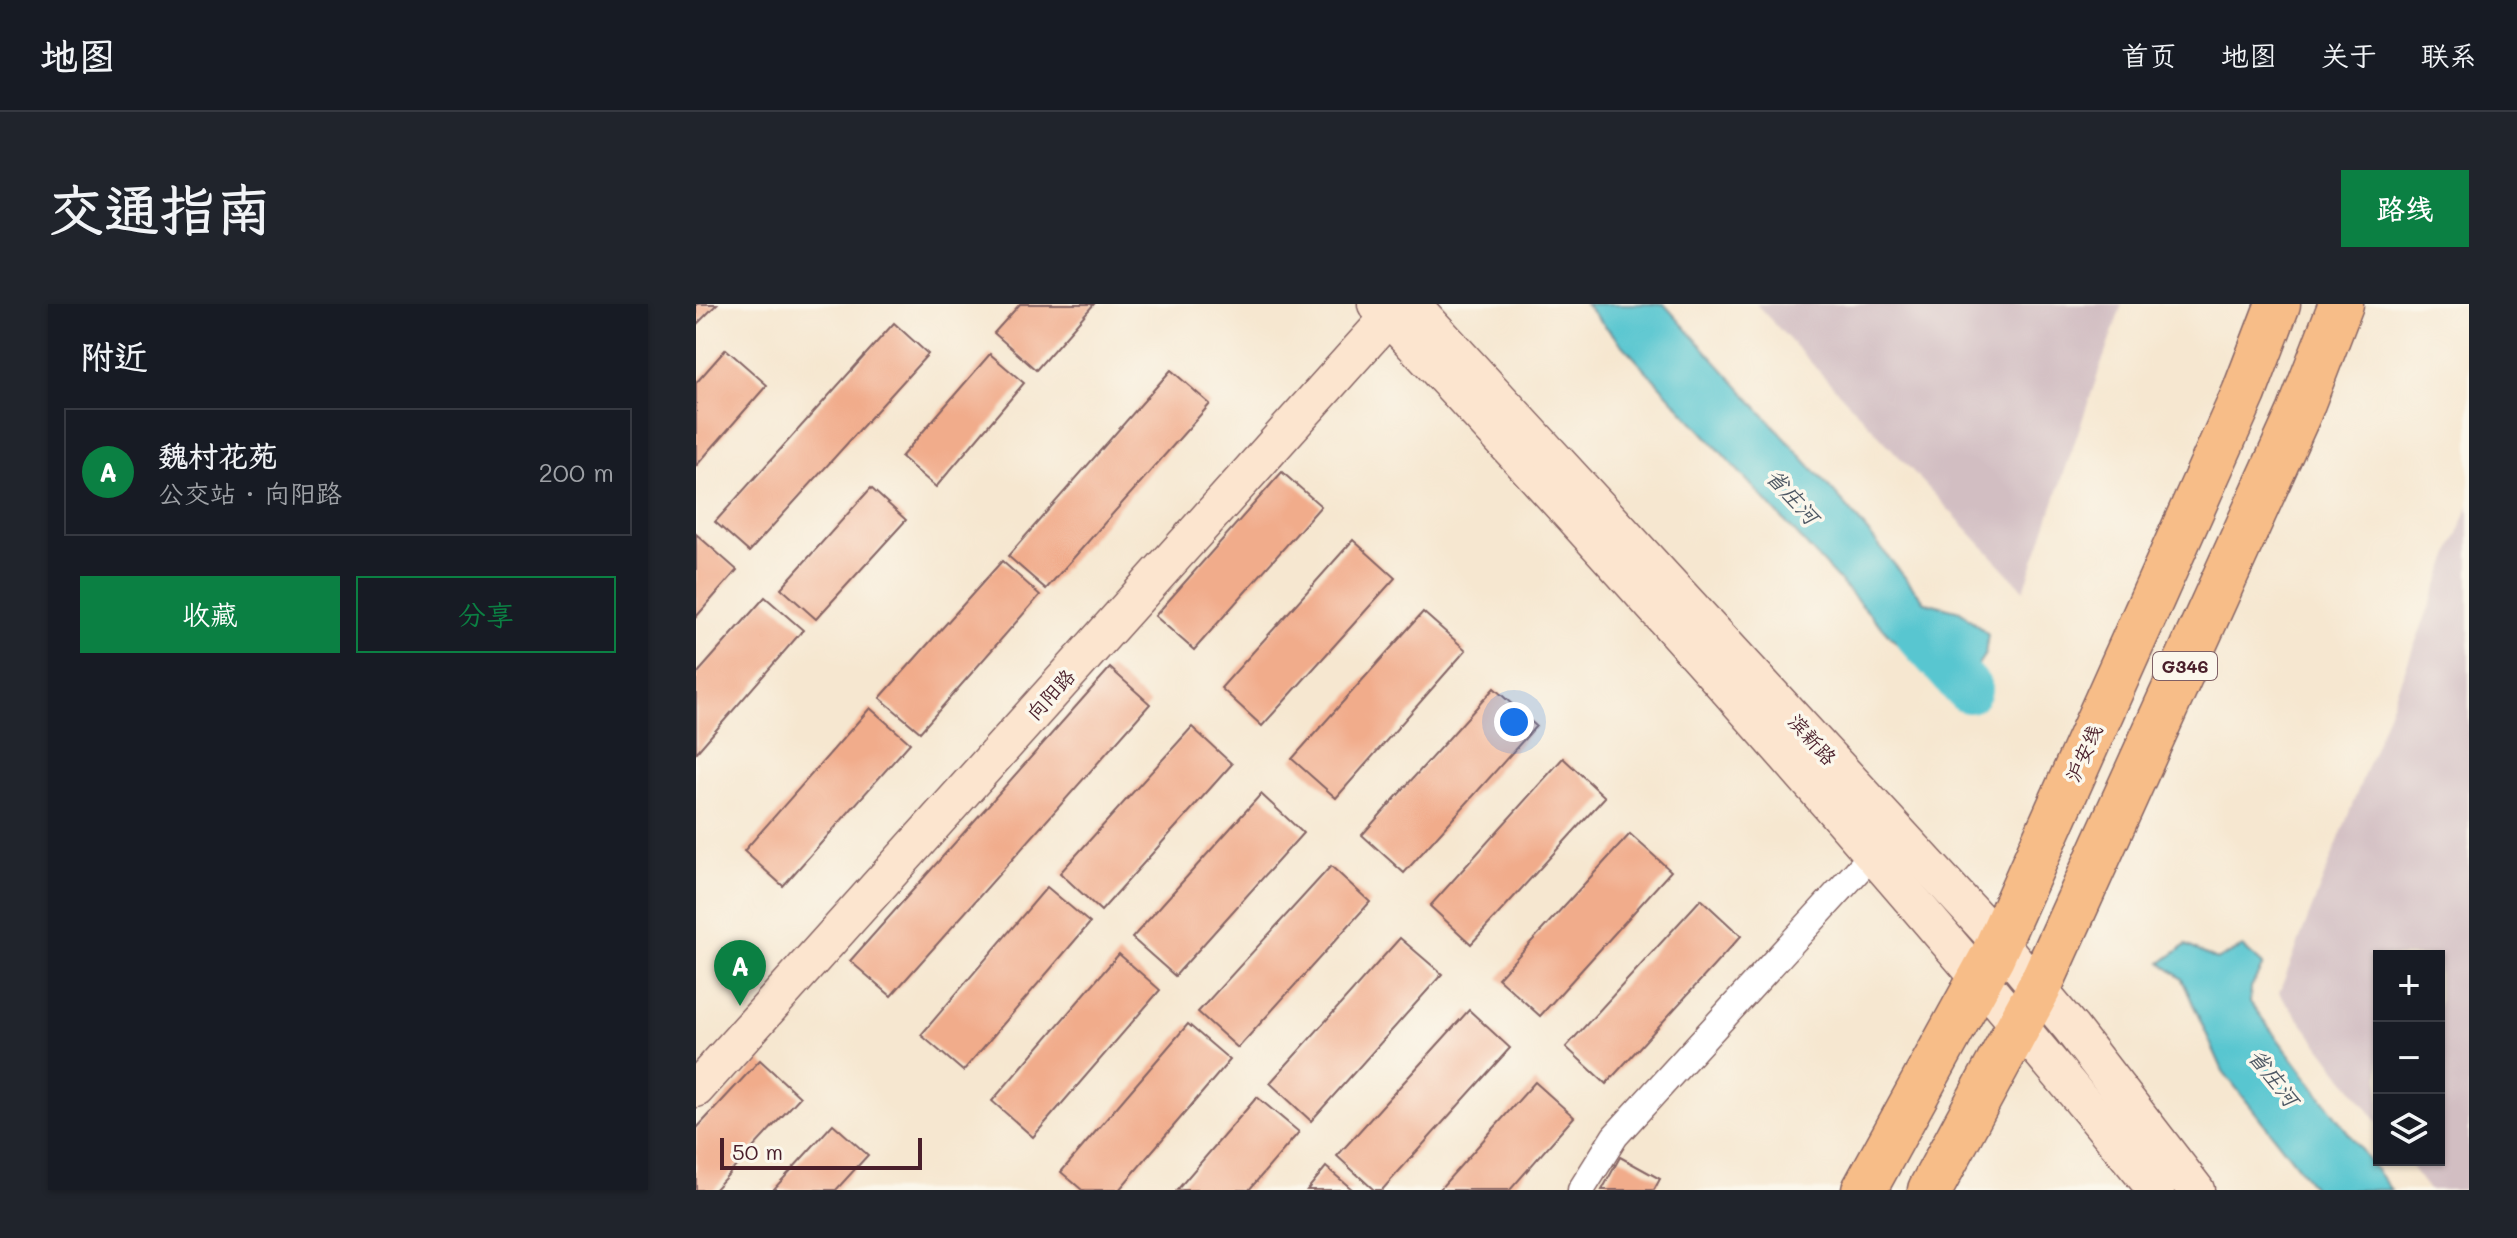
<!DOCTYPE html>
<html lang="zh">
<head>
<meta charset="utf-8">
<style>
  body { margin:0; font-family:Mali,"LXGW WenKai TC",sans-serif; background:#20242c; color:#f1f3f6 }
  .controls { position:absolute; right:24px; bottom:24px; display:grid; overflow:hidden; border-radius:0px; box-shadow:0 2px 6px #0004 }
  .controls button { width:72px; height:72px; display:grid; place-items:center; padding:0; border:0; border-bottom:2px solid #363941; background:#171b24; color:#f1f3f6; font:40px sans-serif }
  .scale { position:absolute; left:24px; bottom:20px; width:202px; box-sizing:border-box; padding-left:8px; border:4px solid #4a1f2b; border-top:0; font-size:22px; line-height:28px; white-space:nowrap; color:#4a1f2b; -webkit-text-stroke:6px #fbf7ec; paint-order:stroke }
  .you { position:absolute; left:818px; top:418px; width:28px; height:28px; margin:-20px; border:6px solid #fff; border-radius:50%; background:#1a73e8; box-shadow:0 0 0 12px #1a73e833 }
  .badge { display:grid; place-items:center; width:52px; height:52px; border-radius:50%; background:#0b8043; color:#fff; font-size:26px; font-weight:700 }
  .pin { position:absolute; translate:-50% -66px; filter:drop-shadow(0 2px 4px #0008) }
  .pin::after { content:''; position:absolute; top:42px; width:28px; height:24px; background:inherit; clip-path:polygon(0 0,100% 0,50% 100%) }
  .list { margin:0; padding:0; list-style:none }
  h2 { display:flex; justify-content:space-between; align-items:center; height:104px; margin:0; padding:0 32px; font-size:34px }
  h2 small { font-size:26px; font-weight:400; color:#9ea1a6 }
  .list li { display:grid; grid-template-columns:52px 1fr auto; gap:24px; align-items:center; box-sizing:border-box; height:128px; margin:0 16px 16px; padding:0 16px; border:2px solid #363941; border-radius:0px }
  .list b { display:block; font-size:30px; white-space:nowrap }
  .list p { margin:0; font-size:26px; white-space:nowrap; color:#9ea1a6 }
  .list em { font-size:26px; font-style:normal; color:#9ea1a6 }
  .actions { display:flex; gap:16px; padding:24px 32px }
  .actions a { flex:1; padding:18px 0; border:2px solid #0b8043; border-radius:0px; text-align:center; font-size:28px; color:#0b8043 }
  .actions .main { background:#0b8043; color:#fff }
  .icon { flex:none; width:44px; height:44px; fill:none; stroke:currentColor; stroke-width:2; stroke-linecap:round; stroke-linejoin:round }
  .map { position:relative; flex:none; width:1773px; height:886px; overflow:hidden; border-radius:0px }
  header { display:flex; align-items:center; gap:48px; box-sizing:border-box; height:112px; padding:0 40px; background:#171b24; border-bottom:2px solid #363941 }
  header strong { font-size:38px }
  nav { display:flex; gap:44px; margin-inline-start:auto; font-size:28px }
  .intro { display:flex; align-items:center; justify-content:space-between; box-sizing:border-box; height:192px; padding:0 48px }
  h1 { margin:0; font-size:56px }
  .button { padding:20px 36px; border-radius:0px; background:#0b8043; color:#fff; font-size:28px; font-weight:700 }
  main { display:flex; gap:48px; padding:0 48px }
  aside { flex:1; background:#171b24; border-radius:0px; box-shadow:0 2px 6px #0004 }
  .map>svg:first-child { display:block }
  .industrial { fill:#d2bec2 }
  .water { fill:#59c6d0; stroke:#52727e; stroke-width:2 }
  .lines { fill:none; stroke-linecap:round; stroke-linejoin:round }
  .river { stroke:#59c6d0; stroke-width:48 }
  .building { fill:#f1ac8b }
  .street-casing { stroke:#866565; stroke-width:29 }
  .secondary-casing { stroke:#866565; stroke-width:39 }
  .highway-casing { stroke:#866565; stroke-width:47 }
  .street { stroke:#fff; stroke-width:26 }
  .secondary { stroke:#fce5cf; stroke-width:36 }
  .highway { stroke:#f7bd88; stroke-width:44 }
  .labels { text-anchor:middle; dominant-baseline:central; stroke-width:7; stroke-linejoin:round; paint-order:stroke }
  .shield { fill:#fbf7ec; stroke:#7f6065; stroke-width:2 }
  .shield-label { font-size:18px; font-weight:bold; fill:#4a1f2b }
  .street-label { font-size:20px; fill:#4a1f2b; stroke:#fbf7ec }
  .water-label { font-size:22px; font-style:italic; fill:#4f5965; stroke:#fbf7ec }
</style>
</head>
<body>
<header>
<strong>地图</strong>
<nav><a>首页</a><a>地图</a><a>关于</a><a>联系</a></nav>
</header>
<div class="intro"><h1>交通指南</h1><a class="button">路线</a></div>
<main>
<aside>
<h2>附近<small></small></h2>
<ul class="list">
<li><span class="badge">A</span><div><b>魏村花苑</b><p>公交站 · 向阳路</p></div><em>200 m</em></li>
</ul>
<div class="actions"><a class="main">收藏</a><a>分享</a></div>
</aside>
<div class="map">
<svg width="1773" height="886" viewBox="0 0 1773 886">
  <rect width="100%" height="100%" fill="#fbf7ec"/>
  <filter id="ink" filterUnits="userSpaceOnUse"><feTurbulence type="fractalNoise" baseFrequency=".0125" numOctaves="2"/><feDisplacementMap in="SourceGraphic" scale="16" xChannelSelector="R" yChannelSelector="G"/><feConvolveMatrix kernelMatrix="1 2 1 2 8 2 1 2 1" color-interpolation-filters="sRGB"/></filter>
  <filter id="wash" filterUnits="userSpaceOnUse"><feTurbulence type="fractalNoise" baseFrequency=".006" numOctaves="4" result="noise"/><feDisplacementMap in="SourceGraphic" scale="32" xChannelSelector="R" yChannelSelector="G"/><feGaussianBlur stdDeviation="1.8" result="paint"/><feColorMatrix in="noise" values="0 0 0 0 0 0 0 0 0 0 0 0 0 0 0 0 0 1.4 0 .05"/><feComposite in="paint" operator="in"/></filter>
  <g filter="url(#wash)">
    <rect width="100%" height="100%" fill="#f6e7d0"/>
    <!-- industrial -->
    <g class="industrial">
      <polygon points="1060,0 1426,0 1328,286"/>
      <polygon points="1773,201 1773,886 1733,886 1710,856 1743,856 1743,652 1683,652 1683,820 1583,689"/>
    </g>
    <!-- water -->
    <g class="water">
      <polygon points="889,0 968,0 1153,205 1229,298 1264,307 1292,331 1289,350 1272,376 1239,381"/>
      <polygon points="1490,641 1521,656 1547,643 1567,661 1555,683 1554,698 1695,886 1620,886 1527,767 1486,675 1465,659"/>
    </g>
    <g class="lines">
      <!-- river -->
      <polyline class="river" points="1222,329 1272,385"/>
    </g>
    <g id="blocks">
      <!-- building -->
      <g class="building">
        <polygon points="0,0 21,0 0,21"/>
        <polygon points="324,0 398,0 340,66 298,29"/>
        <polygon points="198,19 232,50 53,248 19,218"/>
        <polygon points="30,45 71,81 0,162 0,79"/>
        <polygon points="294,50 328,79 240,183 205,153"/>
        <polygon points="475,66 514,100 350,285 312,252"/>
        <polygon points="586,168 625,202 498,346 459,312"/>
        <polygon points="175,184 210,216 120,315 85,284"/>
        <polygon points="0,230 41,266 0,313"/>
        <polygon points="657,236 699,274 566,422 525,384"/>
        <polygon points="306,257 344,291 224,428 184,394"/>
        <polygon points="69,293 107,326 0,449 0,371"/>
        <polygon points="727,308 770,346 640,494 596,455"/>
        <polygon points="414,364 454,400 195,692 154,657"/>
        <polygon points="798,384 840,422 708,569 666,531"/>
        <polygon points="174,404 214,439 87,582 48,547"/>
        <polygon points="496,423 536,460 405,607 364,569"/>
        <polygon points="867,454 909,493 775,640 734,602"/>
        <polygon points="565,490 607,529 479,672 436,634"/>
        <polygon points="934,530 975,567 844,712 802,674"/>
        <polygon points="635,562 674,598 542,744 502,708"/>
        <polygon points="351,583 394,619 267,767 225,731"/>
        <polygon points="1005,595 1045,632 910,780 870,743"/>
        <polygon points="704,634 746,670 615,817 574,779"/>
        <polygon points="423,650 464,686 337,833 296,797"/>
        <polygon points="773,706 814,744 686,886 678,886 641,852"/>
        <polygon points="492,720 534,756 423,886 386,886 365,868"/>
        <polygon points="64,756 104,793 18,886 0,886 0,825"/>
        <polygon points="839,778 878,813 814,886 743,886"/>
        <polygon points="561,793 603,828 553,886 481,886"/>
        <polygon points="137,820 172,851 140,886 77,886"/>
        <polygon points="924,853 964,875 958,886 906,886"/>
        <polygon points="630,863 657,886 611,886"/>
      </g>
    </g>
  </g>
  <g filter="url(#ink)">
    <use href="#blocks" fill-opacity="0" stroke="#866565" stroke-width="2"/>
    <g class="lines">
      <defs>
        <polyline id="street" points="885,886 919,832 1176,551"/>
        <g id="secondary">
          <path d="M680,0C949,287 1210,582 1460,886"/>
          <polyline points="716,0 1303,638 1375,724 1500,886"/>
          <polyline points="0,785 692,14 710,1"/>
        </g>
        <g id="highway">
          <polyline points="1168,886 1296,653 1548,89 1582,0"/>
          <polyline points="1234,886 1343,684 1603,109 1645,0"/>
        </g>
      </defs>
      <!-- street casing -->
      <use href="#street" class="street-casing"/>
      <!-- secondary casing -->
      <use href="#secondary" class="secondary-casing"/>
      <!-- highway casing -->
      <use href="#highway" class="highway-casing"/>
      <!-- street -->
      <use href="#street" class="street"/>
      <!-- secondary -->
      <use href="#secondary" class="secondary"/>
      <!-- highway -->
      <use href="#highway" class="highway"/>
    </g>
  </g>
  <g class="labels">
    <!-- shield labels -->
    <rect class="shield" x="1457" y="348" width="64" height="28" rx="6"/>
    <g class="shield-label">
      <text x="1489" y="362">G346</text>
    </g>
    <!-- street labels -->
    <g class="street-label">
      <text transform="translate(354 390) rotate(-48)">向阳路</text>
      <text transform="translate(1117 435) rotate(48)">滨新路</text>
      <text transform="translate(1387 449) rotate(-66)">沪安线</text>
    </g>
    <!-- water labels -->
    <g class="water-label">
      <text transform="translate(1097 192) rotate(48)">省庄河</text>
      <text transform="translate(1578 773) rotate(52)">省庄河</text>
    </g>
  </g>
</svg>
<div class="controls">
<button>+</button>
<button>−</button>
<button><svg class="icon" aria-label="layers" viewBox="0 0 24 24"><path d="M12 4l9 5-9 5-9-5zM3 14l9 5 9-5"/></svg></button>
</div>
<div class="scale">50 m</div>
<div class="you"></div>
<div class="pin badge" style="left:44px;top:702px">A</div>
</div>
</main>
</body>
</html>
